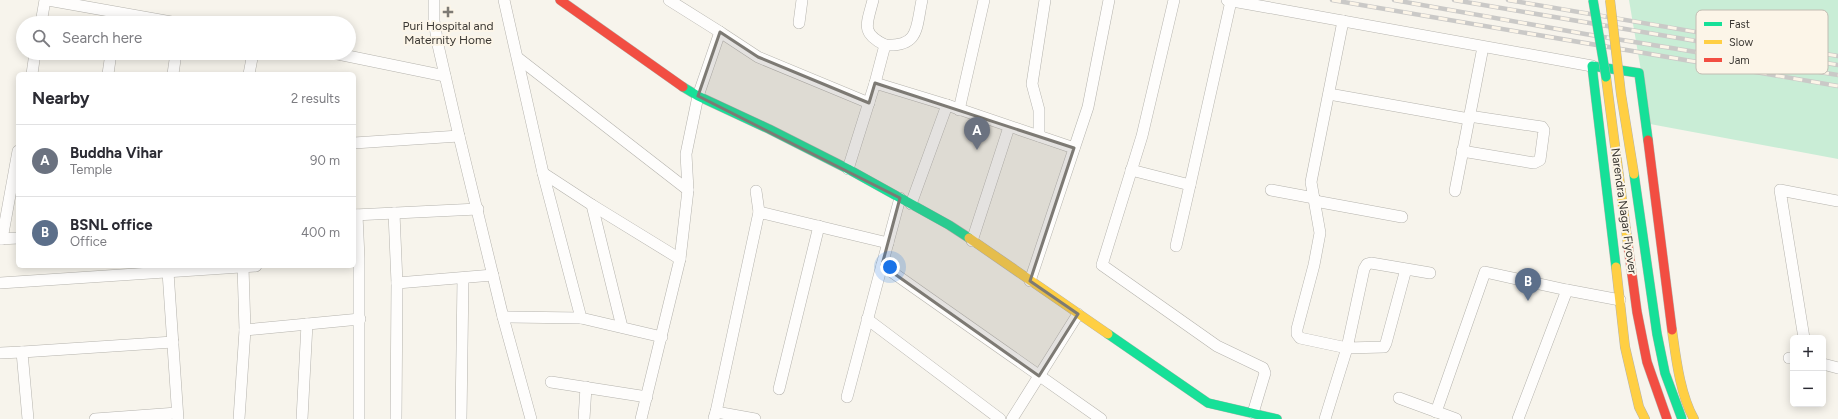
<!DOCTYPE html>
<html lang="en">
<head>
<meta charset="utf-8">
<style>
  body { margin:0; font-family:Figtree,sans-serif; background:#f2f2f3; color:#2b2b33 }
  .controls { position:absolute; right:12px; bottom:12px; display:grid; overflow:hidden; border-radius:6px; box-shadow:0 2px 10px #0003 }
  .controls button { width:36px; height:36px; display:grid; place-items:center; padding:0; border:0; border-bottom:1px solid #e1e1e2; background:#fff; color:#2b2b33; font:20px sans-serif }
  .you { position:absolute; left:890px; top:267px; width:14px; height:14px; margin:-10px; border:3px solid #fff; border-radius:50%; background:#1a73e8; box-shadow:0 0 0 6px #1a73e833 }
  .badge { display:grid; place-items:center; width:26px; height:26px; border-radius:50%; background:#db2777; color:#fff; font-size:13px; font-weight:700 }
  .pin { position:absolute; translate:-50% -33px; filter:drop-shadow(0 1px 2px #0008) }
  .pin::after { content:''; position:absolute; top:21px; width:14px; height:12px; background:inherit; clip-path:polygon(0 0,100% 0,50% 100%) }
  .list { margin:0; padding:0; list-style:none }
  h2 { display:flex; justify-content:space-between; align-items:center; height:52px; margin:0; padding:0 16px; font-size:17px }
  h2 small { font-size:13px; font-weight:400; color:#7c7c81 }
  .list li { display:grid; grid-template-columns:26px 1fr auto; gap:12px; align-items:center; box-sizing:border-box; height:72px; padding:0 16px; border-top:1px solid #e1e1e2 }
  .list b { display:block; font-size:15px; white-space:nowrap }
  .list p { margin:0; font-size:13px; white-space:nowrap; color:#7c7c81 }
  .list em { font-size:13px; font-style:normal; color:#7c7c81 }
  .icon { flex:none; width:22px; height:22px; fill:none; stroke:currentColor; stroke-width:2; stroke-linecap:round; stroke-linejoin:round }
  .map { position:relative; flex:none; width:1838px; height:419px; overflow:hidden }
  .search { position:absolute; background:#fff; box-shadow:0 2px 10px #0003; left:16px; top:16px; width:340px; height:44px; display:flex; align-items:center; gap:10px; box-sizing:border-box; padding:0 14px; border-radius:22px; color:#7c7c81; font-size:15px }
  .panel { position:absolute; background:#fff; box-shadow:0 2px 10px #0003; left:16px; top:72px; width:340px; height:196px; border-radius:6px }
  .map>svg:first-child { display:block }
  .green { fill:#c9edd6 }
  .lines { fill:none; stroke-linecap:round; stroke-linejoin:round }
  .street-casing { stroke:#b5b3ad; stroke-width:12 }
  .fast-casing { stroke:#b5b3ad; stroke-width:10 }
  .slow-casing { stroke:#b5b3ad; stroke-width:10 }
  .jam-casing { stroke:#b5b3ad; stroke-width:10 }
  .street { stroke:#fefdfc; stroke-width:11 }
  .fast { stroke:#16e098; stroke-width:9 }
  .slow { stroke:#ffcf43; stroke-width:9 }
  .jam { stroke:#f24e42; stroke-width:9 }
  .rail-casing { stroke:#cac9c7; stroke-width:4.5 }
  .rail { stroke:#fcf5e8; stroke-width:3; stroke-dasharray:9; stroke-linecap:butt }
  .fast-bridge-casing { stroke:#b5b3ad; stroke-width:10; stroke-linecap:butt }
  .slow-bridge-casing { stroke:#b5b3ad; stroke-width:10; stroke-linecap:butt }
  .fast-bridge { stroke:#16e098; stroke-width:9 }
  .slow-bridge { stroke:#ffcf43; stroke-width:9 }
  .marked { fill:#7d7a74; fill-opacity:0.2; stroke:#7d7a74; stroke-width:3; stroke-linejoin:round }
  .poi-dot { fill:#7d7a74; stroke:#fcf5e8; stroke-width:1.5 }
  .labels { text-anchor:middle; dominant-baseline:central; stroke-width:4; stroke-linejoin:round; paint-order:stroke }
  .poi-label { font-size:12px; fill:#3b3833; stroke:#fcf5e8 }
  .street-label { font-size:12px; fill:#3b3833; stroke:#fcf5e8 }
  .key { fill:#fcf5e8; stroke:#c2bcb2; stroke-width:1 }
  .key-label { font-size:11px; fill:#3b3833 }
</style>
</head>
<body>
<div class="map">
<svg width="1838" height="419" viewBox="0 0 1838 419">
  <rect width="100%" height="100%" fill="#f7f4ec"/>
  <!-- green -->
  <polygon class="green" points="1629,0 1838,0 1838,159 1650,124"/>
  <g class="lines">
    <defs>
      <g id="street">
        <polyline points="48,0 177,23"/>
        <polyline points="434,0 434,21 438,45 459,136 503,317 531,419"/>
        <polyline points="504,0 543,173 581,318 662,337"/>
        <polyline points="669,0 720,32"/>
        <path d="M873,0C867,24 860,33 885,45"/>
        <polyline points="1174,0 1142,136 1102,265 1217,346 1263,368 1265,373 1253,413"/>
        <polyline points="1227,0 1592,66"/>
        <polyline points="41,23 45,0"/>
        <polyline points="116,23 118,13"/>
        <polyline points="799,23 802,0"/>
        <polyline points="333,53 445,76"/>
        <polyline points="518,58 688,190"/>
        <polyline points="32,74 35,53"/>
        <polyline points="108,74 111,53"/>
        <polyline points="173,74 176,53"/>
        <polyline points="249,74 253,53"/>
        <path d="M875,83L885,45C920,47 916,27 922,0"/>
        <polyline points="1329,94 1469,119"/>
        <polyline points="959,110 984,0"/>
        <polyline points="1039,136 1039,110 1032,84 1045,0"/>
        <polyline points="354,143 459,136"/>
        <polyline points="1462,151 1534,163 1540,160 1544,130 1542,127 1469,116"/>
        <polyline points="848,169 875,83 947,105 1074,148"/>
        <polyline points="1131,170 1190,185 1231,1"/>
        <polyline points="543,173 592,205 622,327"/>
        <polyline points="1271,190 1314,198"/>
        <polyline points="756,191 759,212"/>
        <polyline points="1455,191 1483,47"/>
        <polyline points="900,198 882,265 1101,419"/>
        <polyline points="1315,201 1402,217"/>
        <polyline points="911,204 947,105"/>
        <polyline points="592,205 680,259"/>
        <polyline points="394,213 397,283 396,419"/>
        <polyline points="354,215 478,209"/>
        <polyline points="357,215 359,258 359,419"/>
        <polyline points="0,239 18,238"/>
        <polyline points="2,239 18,151"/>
        <polyline points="972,241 1009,127"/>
        <polyline points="1176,246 1190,185"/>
        <polyline points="243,267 245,330 360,319"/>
        <polyline points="1406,269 1386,343 1384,347 1347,348 1364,269 1367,264 1371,263 1430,273"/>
        <polyline points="168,272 178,419"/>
        <polyline points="1030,281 1088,107 1109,0"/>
        <polyline points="0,283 256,266"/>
        <polyline points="397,283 493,275"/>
        <polyline points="503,317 581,318"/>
        <polyline points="867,319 1000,419"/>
        <polyline points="1804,338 1780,190 1838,201"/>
        <polyline points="0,353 22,352"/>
        <polyline points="1789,358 1793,358"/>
        <polyline points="1823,364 1838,368"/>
        <polyline points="551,382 647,397"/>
        <polyline points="779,389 819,226"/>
        <polyline points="847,397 882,265"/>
        <polyline points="1399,398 1456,419"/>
        <polyline points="716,412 759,212 888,243"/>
        <polyline points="1436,412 1485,272 1567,290"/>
        <polyline points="714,418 716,412 755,419"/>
        <polyline points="28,419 22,352 173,342"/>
        <polyline points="95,419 177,413"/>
        <polyline points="239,419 245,330"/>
        <polyline points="302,419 307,324"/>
        <polyline points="461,419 463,278"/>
        <polyline points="584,419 586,387"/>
        <polyline points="641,419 680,259 688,190 686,154 698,96 720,32 758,57 869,103"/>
        <polyline points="1012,419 1078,314"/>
        <polyline points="1325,419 1347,348 1300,338 1297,334 1297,329 1314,265 1320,233 1311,182 1343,21"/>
        <polyline points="1518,419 1567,290 1620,300"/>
      </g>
      <g id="fast">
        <polyline points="683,87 698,96 769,129 848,169 949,225 969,238"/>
        <polyline points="1616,267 1592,66 1639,73 1648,140"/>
        <polyline points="1108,334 1208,403 1277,419"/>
      </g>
      <g id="slow">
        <polyline points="1606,77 1628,245"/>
        <polyline points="969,238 1108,334"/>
        <polyline points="1616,267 1625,347 1639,407 1645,419"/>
        <path d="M1672,330C1676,358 1680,394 1694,419"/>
      </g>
      <g id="jam">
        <polyline points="560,0 683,87"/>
        <polyline points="1648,140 1672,330"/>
        <polyline points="1628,245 1637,312 1647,362 1667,419"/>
      </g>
    </defs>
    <!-- street casing -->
    <use href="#street" class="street-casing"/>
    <!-- fast casing -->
    <use href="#fast" class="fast-casing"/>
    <!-- slow casing -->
    <use href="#slow" class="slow-casing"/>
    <!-- jam casing -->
    <use href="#jam" class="jam-casing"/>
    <!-- street -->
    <use href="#street" class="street"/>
    <!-- fast -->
    <use href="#fast" class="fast"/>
    <!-- slow -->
    <use href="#slow" class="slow"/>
    <!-- jam -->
    <use href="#jam" class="jam"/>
    <defs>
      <g id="rail">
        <polyline points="1332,0 1838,86"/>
        <polyline points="1394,0 1585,34 1838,75"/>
        <polyline points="1454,0 1838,65"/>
        <polyline points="1508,0 1838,56"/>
      </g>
    </defs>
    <!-- rail casing -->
    <use href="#rail" class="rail-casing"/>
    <!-- rail -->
    <use href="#rail" class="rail"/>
    <defs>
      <g id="fast-bridge">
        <polyline points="1593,0 1606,77"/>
        <polyline points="1634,174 1657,334 1665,373 1682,419"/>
      </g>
      <polyline id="slow-bridge" points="1610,0 1621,94 1634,174"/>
    </defs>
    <!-- fast-bridge casing -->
    <use href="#fast-bridge" class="fast-bridge-casing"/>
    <!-- slow-bridge casing -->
    <use href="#slow-bridge" class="slow-bridge-casing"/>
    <!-- fast-bridge -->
    <use href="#fast-bridge" class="fast-bridge"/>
    <!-- slow-bridge -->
    <use href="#slow-bridge" class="slow-bridge"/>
  </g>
  <!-- marked area -->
  <path class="marked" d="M720,32L758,57L869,103L875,83L1074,148L1030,281L1078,314L1039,376L882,265L900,198L698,96Z"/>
  <!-- markers -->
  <path class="poi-dot" d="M446 6h4v4h4v4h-4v4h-4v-4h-4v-4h4z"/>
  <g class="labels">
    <!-- poi labels -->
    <g class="poi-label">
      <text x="448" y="26">Puri Hospital and<tspan x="448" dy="14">Maternity Home</tspan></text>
    </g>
    <!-- street labels -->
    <g class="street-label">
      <text transform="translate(1624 211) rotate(82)">Narendra Nagar Flyover</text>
    </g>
  </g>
  <!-- legend -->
  <rect x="1696" y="10" width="132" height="64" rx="6" class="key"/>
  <rect x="1704" y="22" width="18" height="4" fill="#16e098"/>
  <rect x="1704" y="40" width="18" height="4" fill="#ffcf43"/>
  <rect x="1704" y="58" width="18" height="4" fill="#f24e42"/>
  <g class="key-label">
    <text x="1729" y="28">Fast</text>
    <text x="1729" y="46">Slow</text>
    <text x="1729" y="64">Jam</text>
  </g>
</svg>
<div class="controls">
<button>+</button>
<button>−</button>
</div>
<div class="you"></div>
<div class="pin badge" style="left:977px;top:150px;background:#6b7280">A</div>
<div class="pin badge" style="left:1528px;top:301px;background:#5c6f8a">B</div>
<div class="search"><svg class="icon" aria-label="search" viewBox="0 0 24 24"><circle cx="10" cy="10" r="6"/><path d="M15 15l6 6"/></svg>Search here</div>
<section class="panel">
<h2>Nearby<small>2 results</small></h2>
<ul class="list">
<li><span class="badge" style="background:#6b7280">A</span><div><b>Buddha Vihar</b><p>Temple</p></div><em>90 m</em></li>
<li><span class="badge" style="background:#5c6f8a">B</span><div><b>BSNL office</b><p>Office</p></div><em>400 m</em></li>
</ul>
</section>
</div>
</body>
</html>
